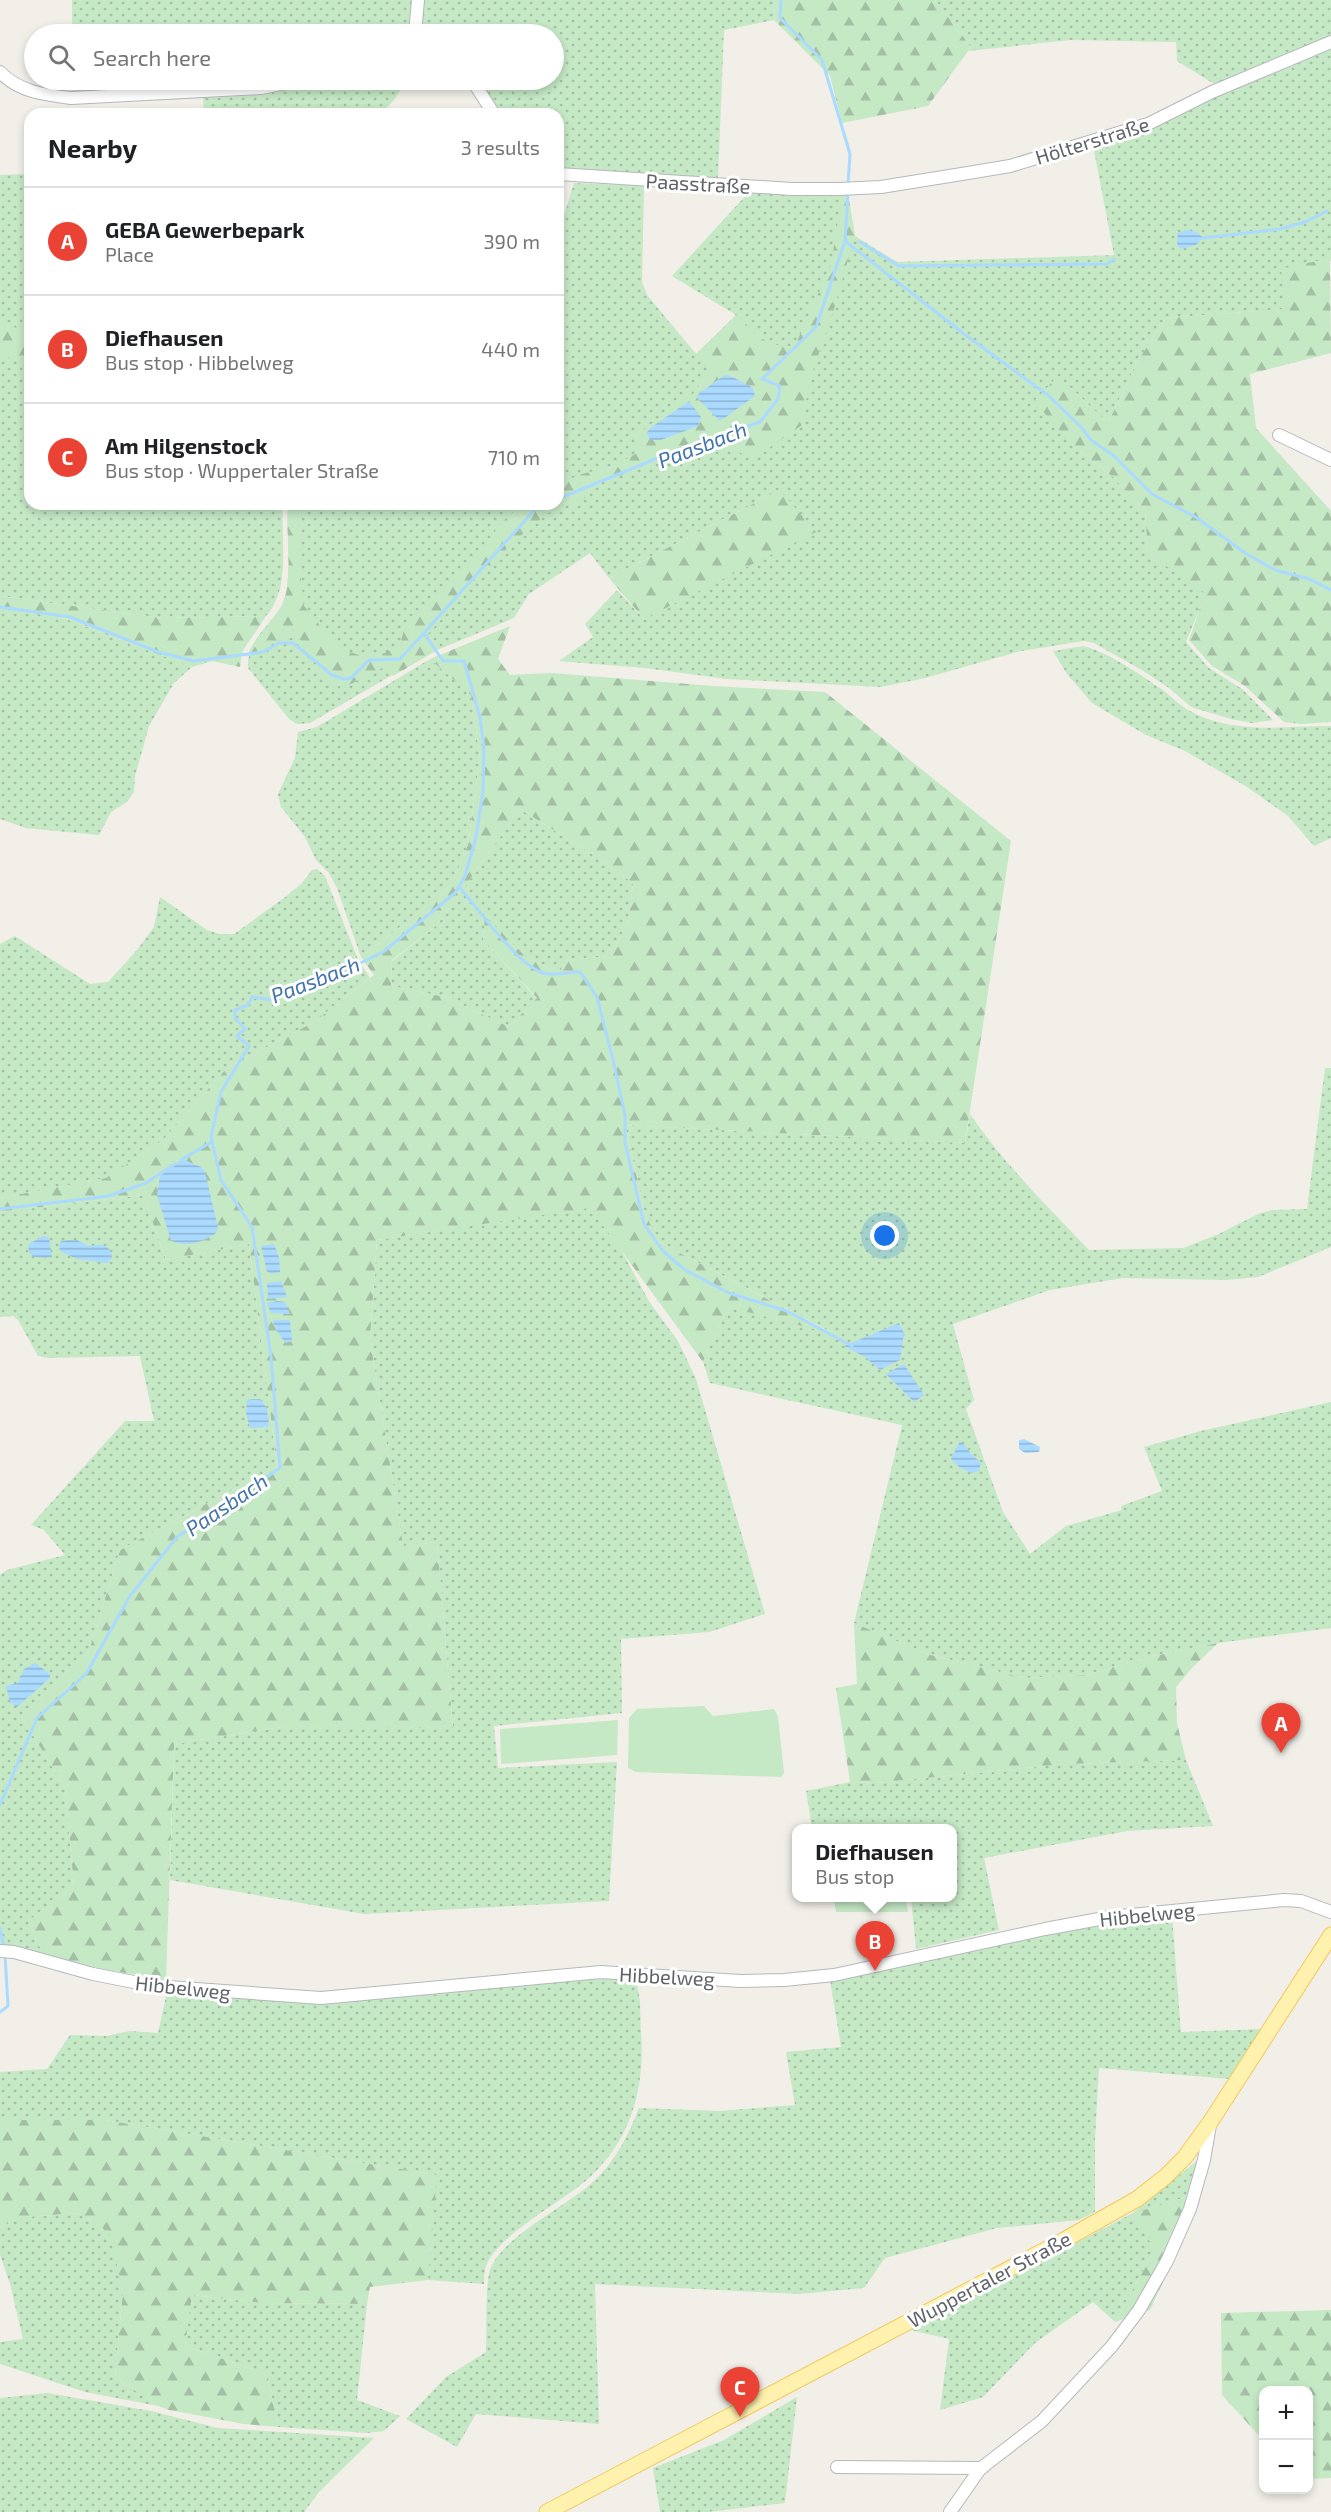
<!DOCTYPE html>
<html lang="en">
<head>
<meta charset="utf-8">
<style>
  body { margin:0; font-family:"Exo 2",sans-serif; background:#f2f2f2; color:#202124 }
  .controls { position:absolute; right:18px; bottom:18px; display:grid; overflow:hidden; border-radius:12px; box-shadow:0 3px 9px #0003 }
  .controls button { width:54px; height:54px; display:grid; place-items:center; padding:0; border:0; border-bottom:2px solid #e0e0e0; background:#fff; color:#202124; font:30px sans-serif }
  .you { position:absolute; left:885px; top:1236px; width:21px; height:21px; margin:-15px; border:4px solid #fff; border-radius:50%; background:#1a73e8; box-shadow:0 0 0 9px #1a73e833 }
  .badge { display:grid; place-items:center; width:39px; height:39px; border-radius:50%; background:#ea4335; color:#fff; font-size:20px; font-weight:700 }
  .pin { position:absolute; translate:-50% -50px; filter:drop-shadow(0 2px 3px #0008) }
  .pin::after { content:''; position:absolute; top:32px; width:21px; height:18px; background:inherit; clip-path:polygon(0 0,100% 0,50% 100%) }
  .popup { position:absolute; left:792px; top:1824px; width:165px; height:78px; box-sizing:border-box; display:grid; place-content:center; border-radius:12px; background:#fff; filter:drop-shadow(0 2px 4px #0005); font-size:20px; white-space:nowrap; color:#757577 }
  .popup b { font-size:22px; color:#202124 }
  .popup::after { content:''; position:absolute; left:50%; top:100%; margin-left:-12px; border:12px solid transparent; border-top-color:#fff }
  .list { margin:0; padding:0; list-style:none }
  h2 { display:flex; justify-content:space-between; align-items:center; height:78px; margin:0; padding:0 24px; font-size:26px }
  h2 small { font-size:20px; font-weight:400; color:#757577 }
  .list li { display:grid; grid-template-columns:39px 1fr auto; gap:18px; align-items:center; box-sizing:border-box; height:108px; padding:0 24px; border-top:2px solid #e0e0e0 }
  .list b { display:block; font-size:22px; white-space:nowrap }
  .list p { margin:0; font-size:20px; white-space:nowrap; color:#757577 }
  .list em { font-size:20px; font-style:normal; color:#757577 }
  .icon { flex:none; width:33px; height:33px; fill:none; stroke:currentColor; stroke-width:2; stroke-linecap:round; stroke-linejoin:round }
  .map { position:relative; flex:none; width:1331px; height:2512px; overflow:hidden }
  .search { position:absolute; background:#fff; box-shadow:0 3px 9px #0003; left:24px; top:24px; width:540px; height:66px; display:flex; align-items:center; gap:15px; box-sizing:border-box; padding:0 21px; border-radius:33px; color:#757577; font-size:22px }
  .panel { position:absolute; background:#fff; box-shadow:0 3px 9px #0003; left:24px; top:108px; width:540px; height:402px; border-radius:18px }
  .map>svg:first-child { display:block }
  .grass { fill:url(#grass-dots) }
  .forest { fill:url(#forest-firs); fill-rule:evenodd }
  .pitch { fill:#c5e8c5 }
  .water { fill:url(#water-rules) }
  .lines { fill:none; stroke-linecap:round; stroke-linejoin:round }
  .stream { stroke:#aadaff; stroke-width:3 }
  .minor-casing { stroke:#b5b8bc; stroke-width:14 }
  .major-casing { stroke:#f2c960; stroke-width:17 }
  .minor { stroke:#fff; stroke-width:12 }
  .major { stroke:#fff2af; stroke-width:15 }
  .labels { text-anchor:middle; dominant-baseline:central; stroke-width:6; stroke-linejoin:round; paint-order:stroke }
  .street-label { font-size:20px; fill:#5f6368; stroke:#fff }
  .water-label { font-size:21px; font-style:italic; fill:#4174aa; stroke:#fff }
</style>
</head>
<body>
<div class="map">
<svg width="1331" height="2512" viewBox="0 0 1331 2512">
  <defs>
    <pattern id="grass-dots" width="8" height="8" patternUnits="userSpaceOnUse" patternTransform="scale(1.5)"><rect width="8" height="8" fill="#c5e8c5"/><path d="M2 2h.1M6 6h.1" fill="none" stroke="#a3c0a4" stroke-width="1.8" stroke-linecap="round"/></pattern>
    <pattern id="forest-firs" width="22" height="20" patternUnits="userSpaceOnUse" patternTransform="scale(1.5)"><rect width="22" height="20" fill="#c5e8c5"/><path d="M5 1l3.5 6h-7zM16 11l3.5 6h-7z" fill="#a3c0a4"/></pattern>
    <pattern id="water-rules" width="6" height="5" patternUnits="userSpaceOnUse" patternTransform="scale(1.5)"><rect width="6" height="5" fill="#aadaff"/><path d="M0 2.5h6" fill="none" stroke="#8eb4d2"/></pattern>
  </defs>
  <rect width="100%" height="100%" fill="#f1efe8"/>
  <!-- grass -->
  <g class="grass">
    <path d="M72,0H411C411,10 411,26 405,34H72Z"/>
    <polygon points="422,0 775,0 774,20 724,30 718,178 558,168 558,114 500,114 479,80 554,80 554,34 423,34"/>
    <polygon points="935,0 1331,0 1331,37 1216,85 1177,61 1176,42 1071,40 968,51 971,47"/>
    <path d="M1331,47V262L1330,259L1286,309L1166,318L1137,362L1108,423L1058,376L1072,445L1113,477L1145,511L1148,553L1206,593L1186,642L1209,668L1242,689L1273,720L1252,723L1231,719L1191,707L1169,688L1145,672L1094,643L1084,641L1021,651L925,678L881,687L727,679L645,668L559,661L593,637L585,624L617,590L644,619L780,490L609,578L590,553L529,594L514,618L430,653L310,723L297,724L289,719L248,668C247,640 269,627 282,605C293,584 286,530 288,504H558V235L574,183L644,186L642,282L647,295L696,354L736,315L672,276L750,191L848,195L855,236L897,262L1114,255L1093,145Z"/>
    <polygon points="73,80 271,80 151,89 73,91"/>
    <path d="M325,80H404C401,94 390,105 380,114H204L203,98C245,97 284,92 325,80Z"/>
    <path d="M30,174V504H283C280,539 292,588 266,616L162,618L0,596V175Z"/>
    <polygon points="0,607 66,619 192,667 174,683 149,726 135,776 134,792 127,802 111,812 99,835 26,828 0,819"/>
    <path d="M1083,646C1108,652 1143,676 1164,691C1172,697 1180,706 1190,711C1234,735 1283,726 1331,726V838L1314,846L1288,816L1247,787L1185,751L1146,735L1092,703L1067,674L1053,651Z"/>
    <polygon points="430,659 471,695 480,758 468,845 454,879 439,897 361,957 337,888 329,873 316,860 305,837 281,807 278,794 295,758 298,732 317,727"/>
    <polygon points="520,809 600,859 633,883 629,919 612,956 568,960 559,972 528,959 485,917 483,939 537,999 509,1027 445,997 391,986 392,961 437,925"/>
    <polygon points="317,869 325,876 359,962 370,978 314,1022 226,1069 163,1140 107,1178 0,1198 0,944 15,936 90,984 108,982 137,950 154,927 160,897 207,930 220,934 234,934 284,898 301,884 312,870"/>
    <path d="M1325,1068H1331V1247L1258,1277L1226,1280L1123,1278L1050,1290L953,1324L974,1400L966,1409L1003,1512L1030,1554L1066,1526L1122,1510L1121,1506L1162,1491L1144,1447L1201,1431L1331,1402V1628L1218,1643L1144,1658L1086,1675L1024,1678L927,1654L854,1623L902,1425L710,1383L703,1362L728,1307L831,1332L659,1242L645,1213L625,1125L965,1143L970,1114C1004,1164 1047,1206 1089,1250L1183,1248L1219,1234L1258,1214L1272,1210L1307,1209Z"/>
    <polygon points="143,1195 166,1260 249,1244 277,1466 120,1550 89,1651 21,1716 65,1787 74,1887 28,1921 43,1954 0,1947 0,1575 7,1570 65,1555 44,1530 31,1525 125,1421 154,1421 140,1356 48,1358 38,1356 18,1320 13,1316 0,1317 0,1212"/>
    <polygon points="590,1207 620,1248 650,1303 678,1341 696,1379 765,1614 709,1632 621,1639 622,1713 494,1726 498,1768 617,1762 609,1901 364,1914 170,1880 174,1744 288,1726 453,1727 437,1542 403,1546 370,1339 377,1240"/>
    <polygon points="1186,1760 1213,1826 1127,1831 984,1858 999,1930 916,1949 911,1898 953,1898 953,1828 812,1828 806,1791 850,1782 876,1783 1067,1764"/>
    <path d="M1172,1916L1181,2032L1262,2029L1230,2079L1099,2068L1095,2139V2212L1079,2220L997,2228L885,2258L864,2288L798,2294L595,2284L599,2424L476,2414L457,2447L406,2419L446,2377L486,2352C487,2333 485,2285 490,2270C502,2236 568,2206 594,2181C616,2160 628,2136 639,2108L719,2111L795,2105L786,2052L841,2047L830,1980C943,1956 1056,1928 1172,1916Z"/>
    <path d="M633,1978C642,1987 640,2019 641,2032C645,2087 632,2138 590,2177C565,2201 492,2237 485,2270C484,2274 484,2280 484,2284L428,2280L436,2175L105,2120H0V2072L47,2069L70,2035L106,2036L130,2031L158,2033L167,1992C227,1995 289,2001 350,2000C445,1997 538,1980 633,1978Z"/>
    <polygon points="1198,2160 1186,2197 1132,2214 1155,2249 1115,2322 1093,2302 1035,2343 983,2397 940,2410 949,2339 911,2330 1131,2214"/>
    <polygon points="77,2213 110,2232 123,2291 115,2377 158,2406 85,2392 0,2364 0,2342 23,2339 10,2284 0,2255 0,2227 23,2217"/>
    <polygon points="191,2295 262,2303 367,2304 357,2400 400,2416 384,2431 367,2433 278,2427 267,2374 185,2346"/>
    <polygon points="47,2393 151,2411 218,2428 374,2438 319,2492 304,2512 0,2512 0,2398"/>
    <polygon points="797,2397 785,2503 707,2512 660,2512 653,2468 724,2440"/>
  </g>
  <!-- forest -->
  <g class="forest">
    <polygon points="775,0 935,0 971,47 928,106 842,123 830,76 774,20"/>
    <path d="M842,195H848L855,236L833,312L810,379L802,425L753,459L731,448L694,451L594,485L585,498L551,511L514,541L427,635L436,651L393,676L382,668L343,688C338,685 330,683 326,679C318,671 317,658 311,649C294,625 265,646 247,657C254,635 275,623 283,603C294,576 285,533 288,504H298L300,568L304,606L338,648L362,656L385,653L400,644L407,620L452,581L474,559L501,523L522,504H558V484L582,474L614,466L639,452L633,437L695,392L710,369L696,354L737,315C757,335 764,347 795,346L831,265Z"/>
    <polygon points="1330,258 1331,353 1250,374 1256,428 1331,511 1331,722 1301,724 1284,722 1245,686 1212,666 1189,640 1205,593 1148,553 1145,511 1113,477 1072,445 1034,401 1058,376 1108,423 1137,362 1166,318 1285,309 1281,269"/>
    <polygon points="0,321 30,334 30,364 0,355"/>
    <polygon points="780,490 816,532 644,619 609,578"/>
    <polygon points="0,596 162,618 266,616 242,652 240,667 212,661 192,667 66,619 0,607"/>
    <path d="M510,626L498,659L510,675L552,673L713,686L825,692L1011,841L965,1143L625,1125L645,1213L659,1242L834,1334L728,1307L703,1362L590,1208L377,1240L370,1339L403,1546L437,1542L453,1728L288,1726L174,1744L166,1980L102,1969L43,1954L28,1921L74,1887L65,1787L21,1716L89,1651L120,1550L277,1466L249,1244L166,1260L143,1195L0,1212V1198L106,1178L163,1140L226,1069L314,1022L374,975L361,957L439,897L454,879L468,845L480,758L471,695L430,659ZM520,809L600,859L633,883L629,919L612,956L568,960L559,972L528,959L485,916L483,939L537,998L509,1027L445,997L391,986L392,960L437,925Z"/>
    <polygon points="854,1623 927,1654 1024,1678 1086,1675 1144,1658 1218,1643 1191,1669 1176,1687 1177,1723 1186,1760 1067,1764 876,1783 850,1782 836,1688 857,1684"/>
    <polygon points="0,2120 105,2120 437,2175 428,2280 370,2287 367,2304 262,2303 192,2295 185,2346 267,2374 278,2427 244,2424 169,2410 158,2406 115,2377 123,2291 109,2232 77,2213 23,2217 0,2227"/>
    <polygon points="1186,2197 1174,2258 1150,2310 1115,2322 1155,2249 1131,2214"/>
    <polygon points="1331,2310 1331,2478 1309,2479 1308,2390 1264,2390 1263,2440 1222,2395 1221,2313"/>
  </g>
  <!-- pitch -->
  <g class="pitch">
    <polygon points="704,1706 713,1716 774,1709 778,1717 784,1773 781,1777 635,1772 628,1768 629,1718 637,1709"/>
    <polygon points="618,1720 617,1755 501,1764 500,1729"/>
    <polygon points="834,1898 906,1898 908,1912 836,1912"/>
  </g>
  <!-- water -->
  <g class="water">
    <polygon points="1186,230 1197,232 1203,238 1196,245 1180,249 1177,243 1178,233"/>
    <polygon points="725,375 731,376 753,388 755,396 723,419 719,420 697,398 699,393"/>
    <polygon points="689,401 701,417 698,426 661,440 650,440 647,433 649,429"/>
    <path d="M182,1159L201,1167L205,1172L218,1228L215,1234C200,1243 188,1247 171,1241L157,1195L160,1176Z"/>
    <path d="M43,1236L49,1238L52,1257C41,1258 26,1260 29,1244Z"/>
    <path d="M69,1240H77L88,1246C98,1245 111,1242 112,1258L107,1263L77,1259L60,1251L59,1245L61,1241Z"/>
    <polygon points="274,1244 279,1257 280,1272 273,1274 267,1272 261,1246"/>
    <polygon points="281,1281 287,1297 268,1299 267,1283"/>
    <polygon points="278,1301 285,1302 290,1314 271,1313 267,1303"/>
    <path d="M273,1320H290L292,1341L286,1343C280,1336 274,1329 273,1320Z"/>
    <polygon points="899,1323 904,1333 900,1360 880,1370 865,1357 844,1346"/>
    <polygon points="904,1364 924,1395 914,1402 886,1374"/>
    <polygon points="252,1399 260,1399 267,1408 269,1427 250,1428 246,1413 247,1401"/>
    <polygon points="1024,1439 1040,1447 1039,1452 1025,1453 1019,1449 1019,1440"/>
    <path d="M960,1441C969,1449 970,1455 981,1462L979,1471L971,1473L959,1467L951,1459Z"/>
    <polygon points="35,1663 50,1674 50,1678 17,1707 10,1702 6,1686 18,1683 24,1669"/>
  </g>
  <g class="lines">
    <!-- stream -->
    <g class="stream">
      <polyline points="781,0 780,18 822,60 850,154 848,185"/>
      <polyline points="1203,238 1280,229 1305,222 1327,211"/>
      <polyline points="845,241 964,334 1049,396 1082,428 1090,439 1114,456 1152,494 1197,518 1245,553 1275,570 1309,579 1331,590"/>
      <polyline points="860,242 899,266 1107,264 1114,259"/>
      <polyline points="558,499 665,455 760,422 778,399 780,386 762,379 816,327 845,241 848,192"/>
      <polyline points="0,607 70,617 158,652 194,661 263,652 279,643 293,643 332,675 344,679 351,678 369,660 400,659 424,633"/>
      <path d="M459,887C479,909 516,964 543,973C553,976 569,972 580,972L597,997L614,1064L625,1115V1143L644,1224L663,1251L685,1270L729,1293L787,1311L852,1346"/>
      <polyline points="181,1160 211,1142"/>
      <polyline points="0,1209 109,1196 146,1183 175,1164"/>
      <polyline points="0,1805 37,1718 86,1674 130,1596 177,1537 280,1468 271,1356 252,1227 221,1180 211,1137 221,1092 249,1046 237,1036 245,1029 235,1018 235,1010 248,1005 252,997 273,1000 280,990 293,989 307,982 336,975 383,952 455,893 465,876 476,837 483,791 484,749 480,717 464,661 443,661 424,633 539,505 542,504"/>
      <polyline points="0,1928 4,1948"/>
      <polyline points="0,2012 8,2006 5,1955"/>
    </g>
    <defs>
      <g id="minor">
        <polyline points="415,34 418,0"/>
        <path d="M0,72C19,92 45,95 71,98L261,88L301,80"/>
        <polyline points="472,80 494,114"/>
        <polyline points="558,174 792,189 839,189 881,187 968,173 1010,166 1148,124 1212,92 1331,42"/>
        <polyline points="1279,435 1331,460"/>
        <polyline points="0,1951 14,1952 93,1974 154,1986 321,1998 601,1972 740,1981 784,1980 834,1975 1045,1929 1110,1917 1284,1900 1301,1901 1331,1912"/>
        <polyline points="837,2467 982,2468"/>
        <polyline points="950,2512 980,2469 1042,2421 1112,2346 1139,2310 1167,2261 1190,2209 1204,2160 1210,2125"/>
      </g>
      <polyline id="major" points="547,2512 1064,2240 1137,2199 1165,2177 1185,2157 1211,2121 1331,1935"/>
    </defs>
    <!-- minor casing -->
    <use href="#minor" class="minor-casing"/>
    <!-- major casing -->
    <use href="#major" class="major-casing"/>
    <!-- minor -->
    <use href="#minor" class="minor"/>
    <!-- major -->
    <use href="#major" class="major"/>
  </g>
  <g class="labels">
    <!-- street labels -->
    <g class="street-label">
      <text transform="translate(1092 140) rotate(-17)">Hölterstraße</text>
      <text transform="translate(698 183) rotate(3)">Paasstraße</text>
      <text transform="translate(1147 1914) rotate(-6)">Hibbelweg</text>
      <text transform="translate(667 1976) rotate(3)">Hibbelweg</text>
      <text transform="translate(183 1987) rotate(6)">Hibbelweg</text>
      <text transform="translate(989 2279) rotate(-28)">Wuppertaler Straße</text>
    </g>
    <!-- water labels -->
    <g class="water-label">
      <text transform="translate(702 444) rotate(-21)">Paasbach</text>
      <text transform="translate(315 979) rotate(-21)">Paasbach</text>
      <text transform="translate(226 1504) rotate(-34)">Paasbach</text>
    </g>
  </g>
</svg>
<div class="controls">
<button>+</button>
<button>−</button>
</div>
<div class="you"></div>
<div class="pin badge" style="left:1281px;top:1753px">A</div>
<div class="pin badge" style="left:875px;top:1971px">B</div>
<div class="popup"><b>Diefhausen</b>Bus stop</div>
<div class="pin badge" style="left:740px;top:2417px">C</div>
<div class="search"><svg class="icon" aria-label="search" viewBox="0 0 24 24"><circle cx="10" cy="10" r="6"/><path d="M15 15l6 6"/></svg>Search here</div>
<section class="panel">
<h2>Nearby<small>3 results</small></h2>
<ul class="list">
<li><span class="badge">A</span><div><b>GEBA Gewerbepark</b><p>Place</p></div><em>390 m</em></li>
<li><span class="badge">B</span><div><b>Diefhausen</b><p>Bus stop · Hibbelweg</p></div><em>440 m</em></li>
<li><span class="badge">C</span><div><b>Am Hilgenstock</b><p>Bus stop · Wuppertaler Straße</p></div><em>710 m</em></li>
</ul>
</section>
</div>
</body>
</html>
